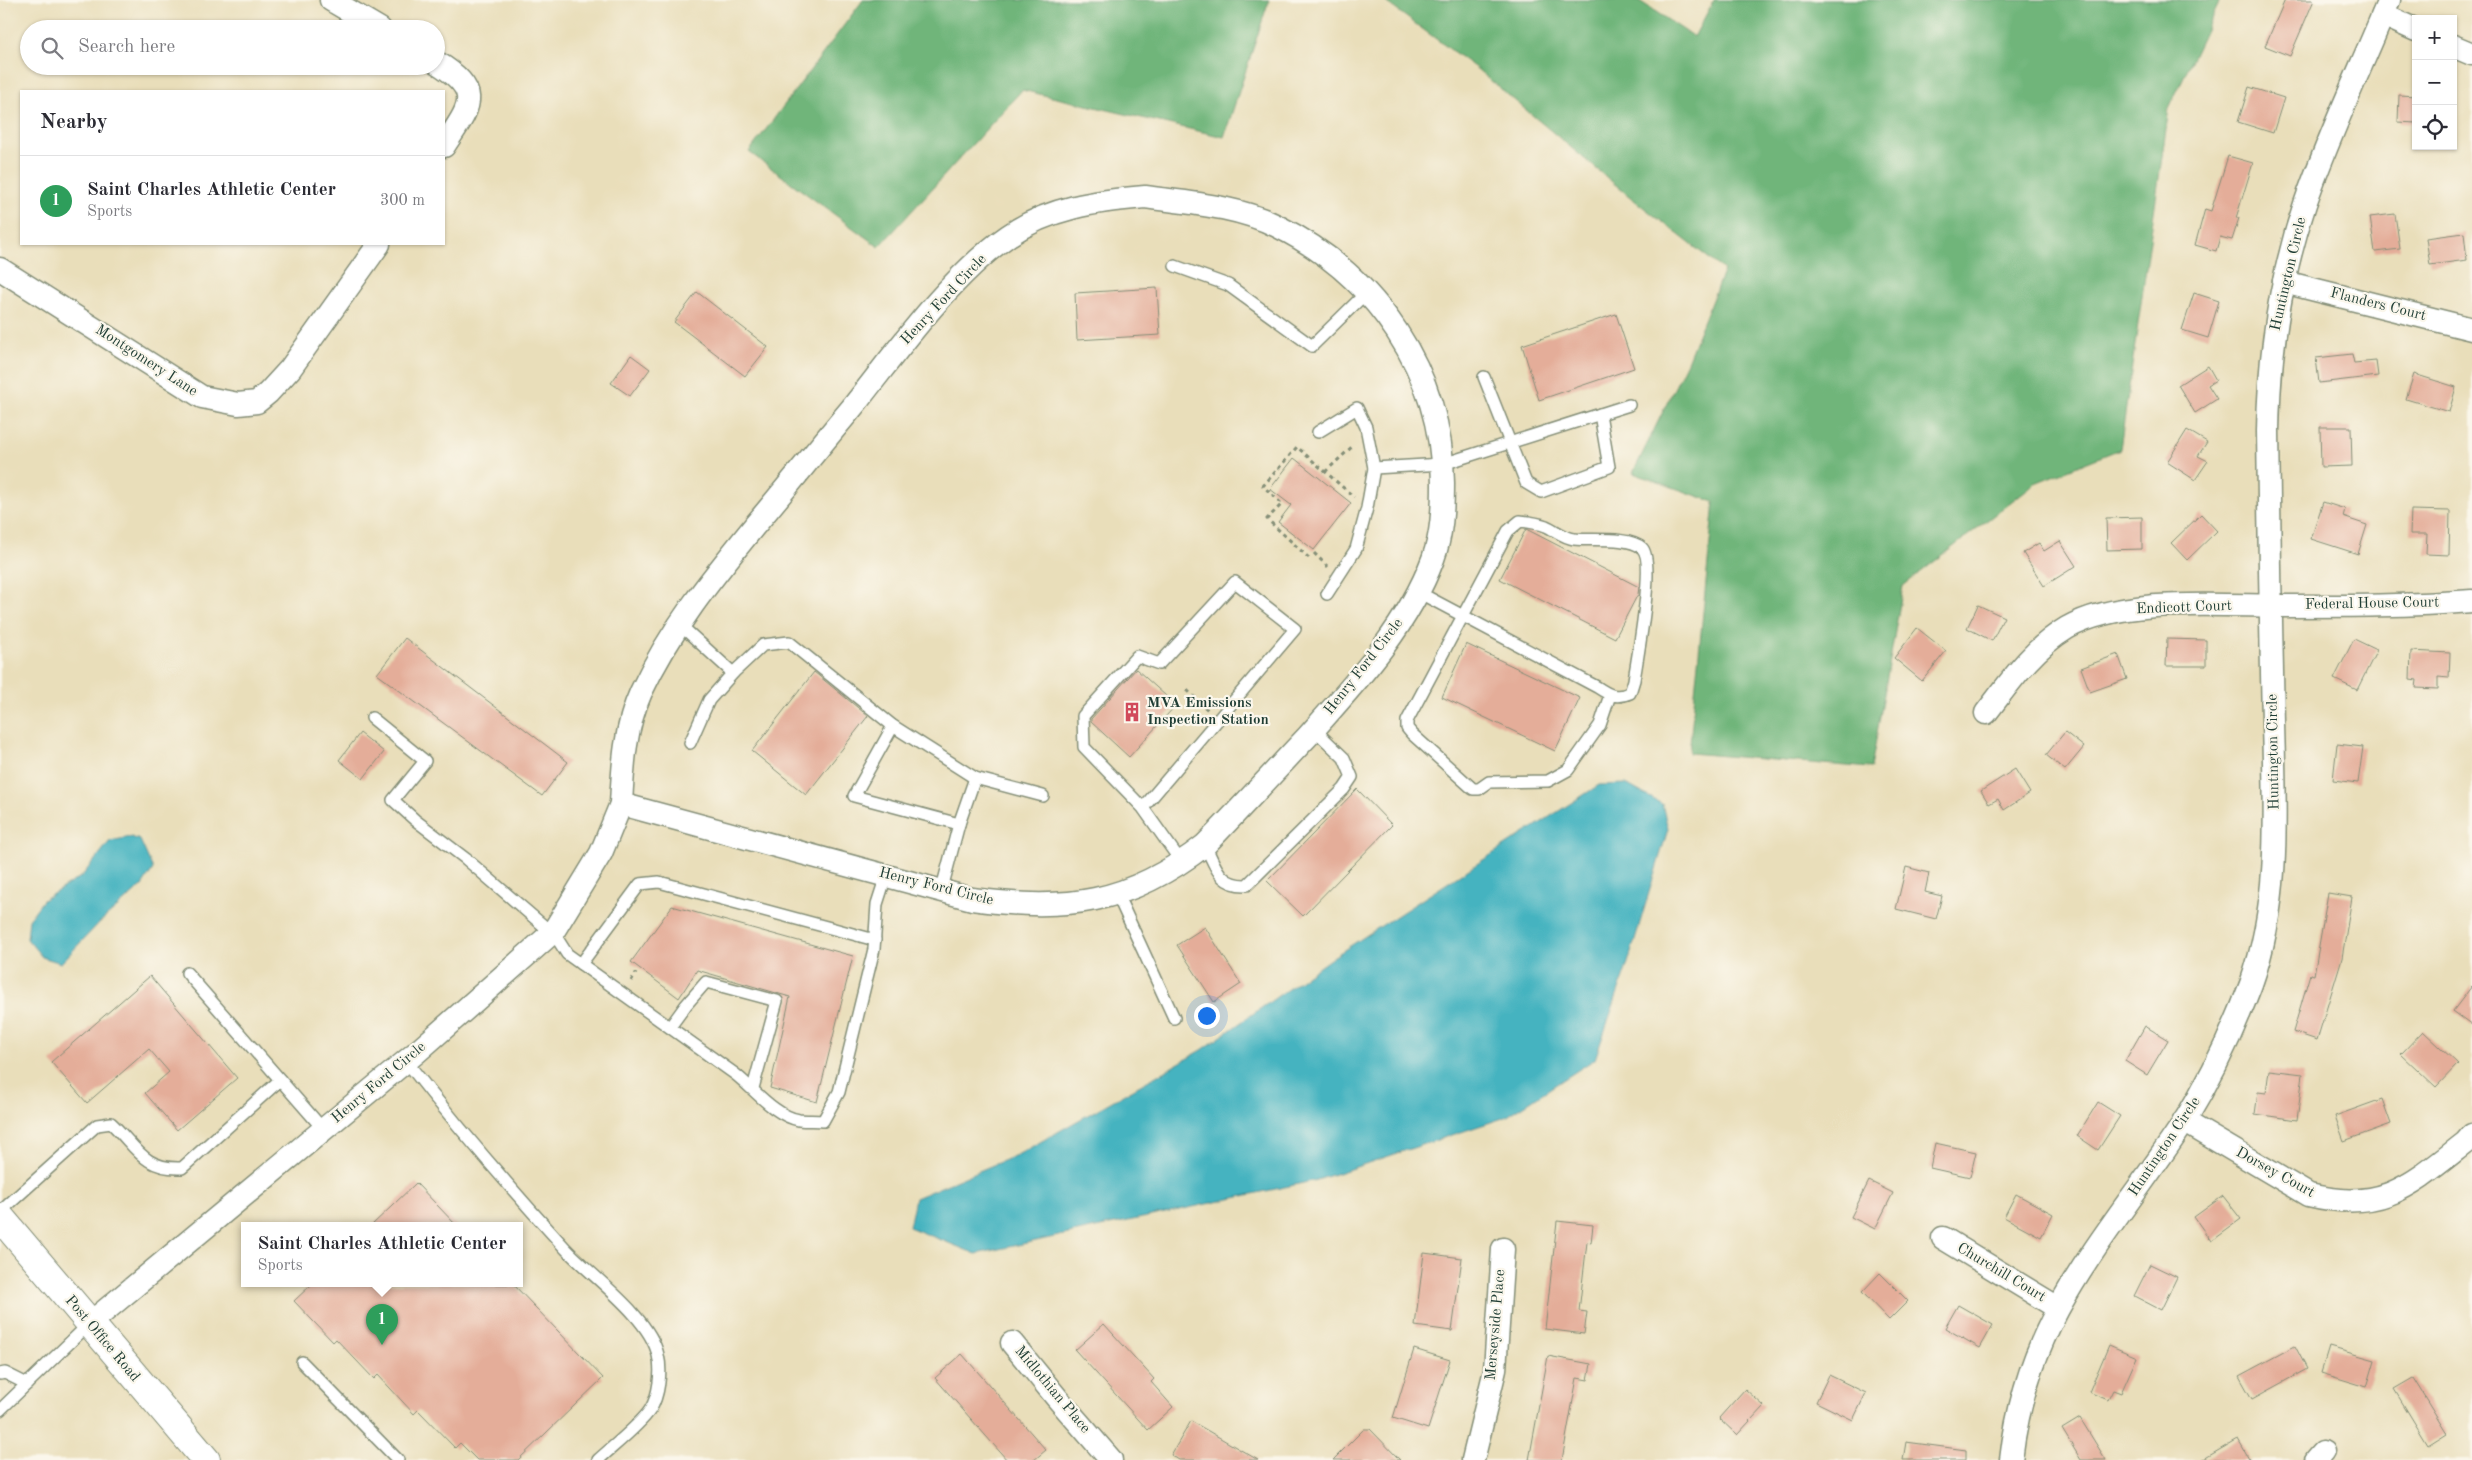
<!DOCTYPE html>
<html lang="en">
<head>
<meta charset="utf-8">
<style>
  body { margin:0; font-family:"Old Standard TT",serif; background:#f7f7f7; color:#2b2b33 }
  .controls { position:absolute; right:15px; top:15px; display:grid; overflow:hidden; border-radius:0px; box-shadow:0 1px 4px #0004 }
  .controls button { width:45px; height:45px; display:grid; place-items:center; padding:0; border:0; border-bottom:1px solid #e1e1e2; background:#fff; color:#2b2b33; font:25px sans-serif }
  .you { position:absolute; left:1206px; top:1015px; width:18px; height:18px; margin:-12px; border:4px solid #fff; border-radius:50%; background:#1a73e8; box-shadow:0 0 0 8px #1a73e833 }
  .badge { display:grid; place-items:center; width:32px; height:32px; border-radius:50%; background:#0f766e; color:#fff; font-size:16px; font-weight:700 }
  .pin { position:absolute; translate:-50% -41px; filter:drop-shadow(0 1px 2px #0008) }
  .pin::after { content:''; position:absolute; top:26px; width:18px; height:15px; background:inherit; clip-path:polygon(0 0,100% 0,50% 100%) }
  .popup { position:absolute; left:241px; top:1222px; width:282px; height:65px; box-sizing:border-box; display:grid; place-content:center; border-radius:0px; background:#fff; filter:drop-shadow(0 1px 4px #0005); font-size:16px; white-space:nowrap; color:#7c7c81 }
  .popup b { font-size:19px; color:#2b2b33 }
  .popup::after { content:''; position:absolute; left:50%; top:100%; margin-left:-10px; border:10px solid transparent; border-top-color:#fff }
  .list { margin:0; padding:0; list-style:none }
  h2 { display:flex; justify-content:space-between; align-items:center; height:65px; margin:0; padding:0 20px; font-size:21px }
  h2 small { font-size:16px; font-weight:400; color:#7c7c81 }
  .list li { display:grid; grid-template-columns:32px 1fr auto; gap:15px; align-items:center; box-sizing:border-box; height:90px; padding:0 20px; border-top:1px solid #e1e1e2 }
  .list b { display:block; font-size:19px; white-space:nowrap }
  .list p { margin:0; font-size:16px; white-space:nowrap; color:#7c7c81 }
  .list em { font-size:16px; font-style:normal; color:#7c7c81 }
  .icon { flex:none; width:28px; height:28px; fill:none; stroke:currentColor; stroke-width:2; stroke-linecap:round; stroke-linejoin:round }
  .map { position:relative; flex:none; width:2472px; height:1460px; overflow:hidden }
  .search { position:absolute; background:#fff; box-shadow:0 1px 4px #0004; left:20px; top:20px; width:425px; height:55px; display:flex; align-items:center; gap:12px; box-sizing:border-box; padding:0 18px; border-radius:28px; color:#7c7c81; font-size:19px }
  .panel { position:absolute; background:#fff; box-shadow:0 1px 4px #0004; left:20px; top:90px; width:425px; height:155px; border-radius:0px }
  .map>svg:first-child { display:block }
  .forest { fill:#6fb57a; stroke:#477957 }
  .water { fill:#45b3c0; stroke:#32787a }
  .building { fill:#e4ad99 }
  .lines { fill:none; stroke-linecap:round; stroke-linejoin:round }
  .service-casing { stroke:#848e77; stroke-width:14 }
  .minor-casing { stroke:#848e77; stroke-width:25 }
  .tertiary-casing { stroke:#848e77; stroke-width:30 }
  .path { stroke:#848e77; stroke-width:3; stroke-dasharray:4 4; stroke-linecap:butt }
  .service { stroke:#fff; stroke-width:11 }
  .minor { stroke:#fff; stroke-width:22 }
  .tertiary { stroke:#fff; stroke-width:28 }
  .labels { text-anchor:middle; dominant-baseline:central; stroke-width:4.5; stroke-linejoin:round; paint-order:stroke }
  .street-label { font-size:15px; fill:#1f3d34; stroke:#fbf7ec }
  .poi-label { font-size:15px; font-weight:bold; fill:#1f3d34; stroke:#fbf7ec; text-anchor:start }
</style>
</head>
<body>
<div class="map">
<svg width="2472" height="1460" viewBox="0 0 2472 1460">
  <rect width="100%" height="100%" fill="#fbf7ec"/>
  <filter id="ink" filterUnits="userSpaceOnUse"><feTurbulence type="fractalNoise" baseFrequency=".02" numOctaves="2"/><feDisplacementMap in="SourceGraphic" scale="10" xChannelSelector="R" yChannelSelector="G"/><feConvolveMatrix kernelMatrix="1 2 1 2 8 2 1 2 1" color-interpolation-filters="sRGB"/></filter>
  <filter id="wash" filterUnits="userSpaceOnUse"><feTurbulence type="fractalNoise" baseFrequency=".0096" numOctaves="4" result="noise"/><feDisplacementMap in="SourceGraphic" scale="20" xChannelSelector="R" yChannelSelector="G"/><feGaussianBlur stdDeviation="1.12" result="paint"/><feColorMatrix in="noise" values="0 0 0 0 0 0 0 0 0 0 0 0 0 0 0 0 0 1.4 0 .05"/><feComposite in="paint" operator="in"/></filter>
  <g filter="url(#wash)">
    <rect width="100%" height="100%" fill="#e9deba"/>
    <!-- forest -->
    <g class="forest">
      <polygon points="863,0 1269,0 1224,137 1022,90 879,247 749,152"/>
      <polygon points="1383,0 1638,0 1694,37 1714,0 2220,0 2169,108 2120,449 2035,483 1903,586 1871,768 1689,753 1714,502 1633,473 1687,362 1724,270 1629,196 1477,69"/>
    </g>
    <!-- water -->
    <g class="water">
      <polygon points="1626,784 1662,804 1668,829 1627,966 1595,1059 1506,1117 1317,1180 976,1254 909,1227 915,1198 1019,1154 1202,1050 1333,957 1599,785"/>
      <polygon points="131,837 140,840 153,869 142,886 100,922 61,963 42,957 27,939 29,919 43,900 82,876 110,841"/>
    </g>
    <g id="blocks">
      <!-- building -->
      <g class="building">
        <polygon points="2285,0 2314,0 2290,56 2265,46"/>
        <polygon points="2249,87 2284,98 2273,133 2238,122"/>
        <polygon points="2399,95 2416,96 2416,123 2398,122"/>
        <polygon points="2228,156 2253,163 2236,218 2239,218 2232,240 2220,237 2216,251 2195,245 2205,209 2211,211"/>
        <polygon points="2395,214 2400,249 2375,252 2370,217"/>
        <polygon points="2464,233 2467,260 2430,265 2426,238"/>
        <polygon points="1157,288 1160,335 1077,340 1075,293"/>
        <polygon points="697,292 768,347 745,376 674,322"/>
        <polygon points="2194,293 2219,301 2208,338 2182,330"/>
        <polygon points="1616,314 1634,368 1539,400 1522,345"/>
        <polygon points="2352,354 2354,363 2376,361 2378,376 2319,383 2316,358"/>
        <polygon points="631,355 650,369 630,396 611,383"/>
        <polygon points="2208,366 2216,380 2208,385 2217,399 2195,413 2178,385"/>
        <polygon points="2414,374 2456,387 2449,412 2406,399"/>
        <polygon points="2320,427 2351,427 2352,466 2321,467"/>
        <polygon points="2187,430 2207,442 2198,456 2208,461 2195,480 2167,462"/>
        <polygon points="1294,458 1351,503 1314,550 1278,522 1291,505 1270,489"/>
        <polygon points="2323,502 2345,509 2343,517 2367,525 2358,554 2311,539"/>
        <polygon points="2411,510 2450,511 2449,555 2426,554 2427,534 2410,534"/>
        <polygon points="2201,514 2217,531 2187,560 2171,543"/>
        <polygon points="2142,517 2142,549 2107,550 2106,518"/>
        <polygon points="1526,529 1639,587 1638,594 1615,638 1500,579"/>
        <polygon points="2060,541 2076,566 2044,586 2023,553 2039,543 2044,551"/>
        <polygon points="1978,605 2004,617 1992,641 1967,628"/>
        <polygon points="1917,628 1946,651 1922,681 1894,658"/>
        <polygon points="405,638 568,762 542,796 377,674"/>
        <polygon points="2167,639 2206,640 2206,666 2166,666"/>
        <polygon points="2354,639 2377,650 2357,690 2334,679"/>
        <polygon points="1466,644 1580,698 1555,751 1442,697"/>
        <polygon points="2411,651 2450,653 2449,678 2438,677 2438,689 2416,688 2417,680 2410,679"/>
        <polygon points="2118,654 2127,679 2090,692 2081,668"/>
        <polygon points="1136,669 1176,705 1129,757 1091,722 1091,719"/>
        <polygon points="814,672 868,716 806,795 752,751"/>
        <polygon points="2065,732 2084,747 2065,770 2046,755"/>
        <polygon points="360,733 384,752 363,779 339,760"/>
        <polygon points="2337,744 2363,747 2358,783 2333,780"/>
        <polygon points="2015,769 2030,793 2004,810 1998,799 1989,804 1981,791"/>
        <polygon points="1357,789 1392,825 1303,916 1267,881"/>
        <polygon points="1906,867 1929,873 1925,892 1942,896 1936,919 1896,909"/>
        <polygon points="2328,893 2352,897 2342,958 2317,1040 2293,1032 2310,974 2314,975"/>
        <polygon points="672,906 853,956 817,1102 770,1088 790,997 697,970 679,998 631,962"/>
        <polygon points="1205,927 1241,984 1214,1002 1177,945"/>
        <polygon points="150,976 237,1078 177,1130 145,1093 169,1072 149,1049 87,1103 51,1062"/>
        <polygon points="2472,986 2472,1025 2453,1011"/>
        <polygon points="2145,1026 2168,1040 2147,1075 2125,1061"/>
        <polygon points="2423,1031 2458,1064 2436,1087 2401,1054"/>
        <polygon points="2269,1070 2303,1074 2297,1120 2255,1114 2258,1092 2266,1093"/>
        <polygon points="2382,1099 2391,1124 2344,1141 2335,1116"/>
        <polygon points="2098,1102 2120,1116 2098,1150 2077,1136"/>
        <polygon points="1935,1143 1976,1152 1970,1177 1930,1168"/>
        <polygon points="1869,1181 1893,1193 1875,1229 1851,1217"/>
        <polygon points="416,1183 457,1226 371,1226"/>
        <polygon points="2016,1194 2053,1214 2041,1237 2004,1217"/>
        <polygon points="2223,1196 2241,1219 2211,1241 2194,1217"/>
        <polygon points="1557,1221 1593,1225 1591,1243 1587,1242 1579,1311 1587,1312 1584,1334 1545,1329"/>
        <polygon points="1424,1253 1462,1258 1452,1331 1415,1326"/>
        <polygon points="2150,1264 2177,1277 2161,1310 2134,1296"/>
        <polygon points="1880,1273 1908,1301 1889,1320 1862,1292"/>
        <polygon points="312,1284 513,1284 603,1378 518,1460 477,1460 460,1443 455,1448 418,1410 414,1414 378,1375 374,1379 336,1339 333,1342 294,1301"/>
        <polygon points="1958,1305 1993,1325 1980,1348 1945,1328"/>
        <polygon points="1104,1324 1154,1379 1151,1382 1173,1407 1148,1430 1075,1350"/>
        <polygon points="2109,1345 2137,1357 2121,1393 2113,1390 2108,1400 2089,1392"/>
        <polygon points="2295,1346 2307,1369 2252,1399 2239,1376"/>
        <polygon points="2329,1347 2375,1360 2367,1387 2321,1373"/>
        <polygon points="1414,1349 1450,1360 1428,1429 1393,1418"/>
        <polygon points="962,1354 1046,1450 1034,1460 1007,1460 935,1378"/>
        <polygon points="1548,1356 1591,1364 1588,1380 1577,1378 1562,1460 1529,1460"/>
        <polygon points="1829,1375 1866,1393 1853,1420 1816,1402"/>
        <polygon points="2413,1378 2447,1433 2428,1445 2394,1389"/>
        <polygon points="1745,1389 1764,1406 1737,1435 1719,1418"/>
        <polygon points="2080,1418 2106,1460 2081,1460 2062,1429"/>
        <polygon points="1191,1421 1258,1460 1179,1460 1171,1455"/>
        <polygon points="1364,1429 1370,1429 1400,1460 1333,1460"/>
        <polygon points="2238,1439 2250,1460 2202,1460"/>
        <polygon points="1906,1442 1966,1450 1966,1460 1903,1460"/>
      </g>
    </g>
  </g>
  <g filter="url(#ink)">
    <use href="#blocks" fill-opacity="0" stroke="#848e77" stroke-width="1"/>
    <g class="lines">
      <defs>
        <g id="service">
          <polyline points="1175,266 1228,285 1312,346 1367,292"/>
          <polyline points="1484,377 1526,483 1541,492 1609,467 1600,414"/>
          <polyline points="1318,432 1357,408 1366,427 1374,468 1367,508 1356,549 1327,594"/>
          <polyline points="1374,468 1443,464 1629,405"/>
          <path d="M1418,592L1597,687C1609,695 1616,699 1630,693L1634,680C1637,659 1656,560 1642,548C1628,536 1592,541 1574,539C1564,538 1555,530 1546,526C1538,523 1529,522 1520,521L1508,531L1407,721V728L1412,734L1473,789H1479L1489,782L1548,781L1568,770L1600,725L1610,695"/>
          <polyline points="678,623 733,673 763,645 789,642 893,726 975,778 1043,796"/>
          <polyline points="372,718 425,761 393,800 415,820 466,859 552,933"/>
          <polyline points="893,726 854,796 959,824"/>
          <polyline points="690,743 709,700 733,673"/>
          <polyline points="1143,808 1084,747 1083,716 1137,656 1159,664 1235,582 1295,629 1143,808 1182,863"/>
          <path d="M1205,845C1216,867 1219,886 1247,885L1344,789L1352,777L1344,758L1314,729"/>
          <polyline points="941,892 959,824 975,778"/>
          <polyline points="1117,894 1174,1018"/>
          <path d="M553,932L567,954L735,1074C754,1089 775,1116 799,1120C807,1121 815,1120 823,1121L839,1092L874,949L877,904L886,876"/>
          <polyline points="581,964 640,884 659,882 875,940"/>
          <polyline points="187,973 323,1129"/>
          <polyline points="670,1027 686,1005 706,982 777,1001 753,1088"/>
          <path d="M406,1061C456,1125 510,1188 565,1248C591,1276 650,1317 658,1355C662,1371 659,1396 650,1410C640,1425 612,1447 598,1460"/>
          <path d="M0,1212L97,1125L111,1123C136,1146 143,1170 182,1168L280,1080"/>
          <polyline points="302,1362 398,1460"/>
          <polyline points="0,1374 5,1373 27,1384"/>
          <polyline points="0,1410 89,1324"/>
        </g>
        <g id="minor">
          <polyline points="331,0 380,29"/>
          <polyline points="2383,15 2416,30"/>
          <polyline points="2453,46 2472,54"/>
          <path d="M436,62C485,92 470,106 444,146"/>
          <path d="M1145,197C1189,203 1237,206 1277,226C1376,275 1442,372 1443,483C1443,508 1442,535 1433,559C1407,628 1356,682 1308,736C1274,772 1240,809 1205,845C1129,904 1066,912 972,899L621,804C623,765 625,727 641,692C671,628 712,578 756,524C788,486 819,447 851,409C895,354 950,276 1008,236C1048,208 1096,201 1145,197Z"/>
          <polyline points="0,269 202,397 238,404 257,402 268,393 290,369 379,244"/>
          <polyline points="2284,282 2472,329"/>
          <path d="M1986,713C2010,682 2032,649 2067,628C2123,596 2223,606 2287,606C2348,606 2410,606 2472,601"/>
          <path d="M2184,1121L2309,1195C2383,1213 2410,1186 2466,1142L2472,1135"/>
          <polyline points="1943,1238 2058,1308"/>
          <polyline points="89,1324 417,1052 553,932 601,853 621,804"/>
          <polyline points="1012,1343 1057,1398 1111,1460"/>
          <polyline points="1473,1460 1495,1370 1503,1249"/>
          <path d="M2011,1460C2017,1408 2033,1355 2058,1309C2094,1243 2143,1185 2184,1122C2211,1078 2233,1032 2251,984C2281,900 2275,810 2273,723C2271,626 2269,528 2268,431C2269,354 2280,278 2305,204C2329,134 2361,68 2389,0"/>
          <polyline points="2316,1460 2323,1452"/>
        </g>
        <polyline id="tertiary" points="0,1217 206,1460"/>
      </defs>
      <!-- service casing -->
      <use href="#service" class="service-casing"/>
      <!-- minor casing -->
      <use href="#minor" class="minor-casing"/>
      <!-- tertiary casing -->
      <use href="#tertiary" class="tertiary-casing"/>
      <!-- path -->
      <g class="path">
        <polyline points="1325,472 1354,445"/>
        <polyline points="1314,553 1328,567"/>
        <polyline points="1309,558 1267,519 1282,504 1263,486 1297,447 1354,497"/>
        <polyline points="1187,690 1209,711"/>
        <polyline points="631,981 636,973"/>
      </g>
      <!-- service -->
      <use href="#service" class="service"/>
      <!-- minor -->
      <use href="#minor" class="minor"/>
      <!-- tertiary -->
      <use href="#tertiary" class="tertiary"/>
    </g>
  </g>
  <!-- icons -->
  <defs>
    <symbol id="building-bare" viewBox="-9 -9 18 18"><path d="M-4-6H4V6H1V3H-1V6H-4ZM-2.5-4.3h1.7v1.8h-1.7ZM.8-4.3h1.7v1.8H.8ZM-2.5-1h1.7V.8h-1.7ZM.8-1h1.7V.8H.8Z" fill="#d1495b" stroke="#fbf7ec" stroke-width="2.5" paint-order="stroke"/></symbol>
  </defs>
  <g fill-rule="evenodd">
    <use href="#building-bare" x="1118" y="698" width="28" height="28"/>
  </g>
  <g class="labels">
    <!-- street labels -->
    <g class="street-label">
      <text transform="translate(2289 274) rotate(-77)">Huntington Circle</text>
      <text transform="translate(944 300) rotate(-47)">Henry Ford Circle</text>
      <text transform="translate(2378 305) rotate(14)">Flanders Court</text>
      <text transform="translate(146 361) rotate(33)">Montgomery Lane</text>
      <text transform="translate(2372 604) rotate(-1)">Federal House Court</text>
      <text transform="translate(2184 608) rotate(-2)">Endicott Court</text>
      <text transform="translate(1364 667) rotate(-52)">Henry Ford Circle</text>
      <text transform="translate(2274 752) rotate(-91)">Huntington Circle</text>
      <text transform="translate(936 887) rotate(14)">Henry Ford Circle</text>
      <text transform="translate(379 1083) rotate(-40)">Henry Ford Circle</text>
      <text transform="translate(2165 1147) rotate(-56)">Huntington Circle</text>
      <text transform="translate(2275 1173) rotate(29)">Dorsey Court</text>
      <text transform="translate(2001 1273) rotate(31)">Churchill Court</text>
      <text transform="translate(1496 1325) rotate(-85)">Merseyside Place</text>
      <text transform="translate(102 1339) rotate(50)">Post Office Road</text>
      <text transform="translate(1052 1390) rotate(50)">Midlothian Place</text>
    </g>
    <!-- poi labels -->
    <g class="poi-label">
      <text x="1147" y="703">MVA Emissions<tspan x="1147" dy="17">Inspection Station</tspan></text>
    </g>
  </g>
</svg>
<div class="controls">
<button>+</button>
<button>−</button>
<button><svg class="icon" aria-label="locate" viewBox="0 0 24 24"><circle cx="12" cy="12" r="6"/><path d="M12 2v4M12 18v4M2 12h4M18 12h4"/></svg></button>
</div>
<div class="you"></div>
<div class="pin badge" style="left:382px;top:1345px;background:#2e9e5b">1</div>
<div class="popup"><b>Saint Charles Athletic Center</b>Sports</div>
<div class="search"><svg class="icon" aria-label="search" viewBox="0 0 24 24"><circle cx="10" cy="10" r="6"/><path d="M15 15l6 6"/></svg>Search here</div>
<section class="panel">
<h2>Nearby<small></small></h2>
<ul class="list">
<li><span class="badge" style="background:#2e9e5b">1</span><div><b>Saint Charles Athletic Center</b><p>Sports</p></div><em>300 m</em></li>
</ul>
</section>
</div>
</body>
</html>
